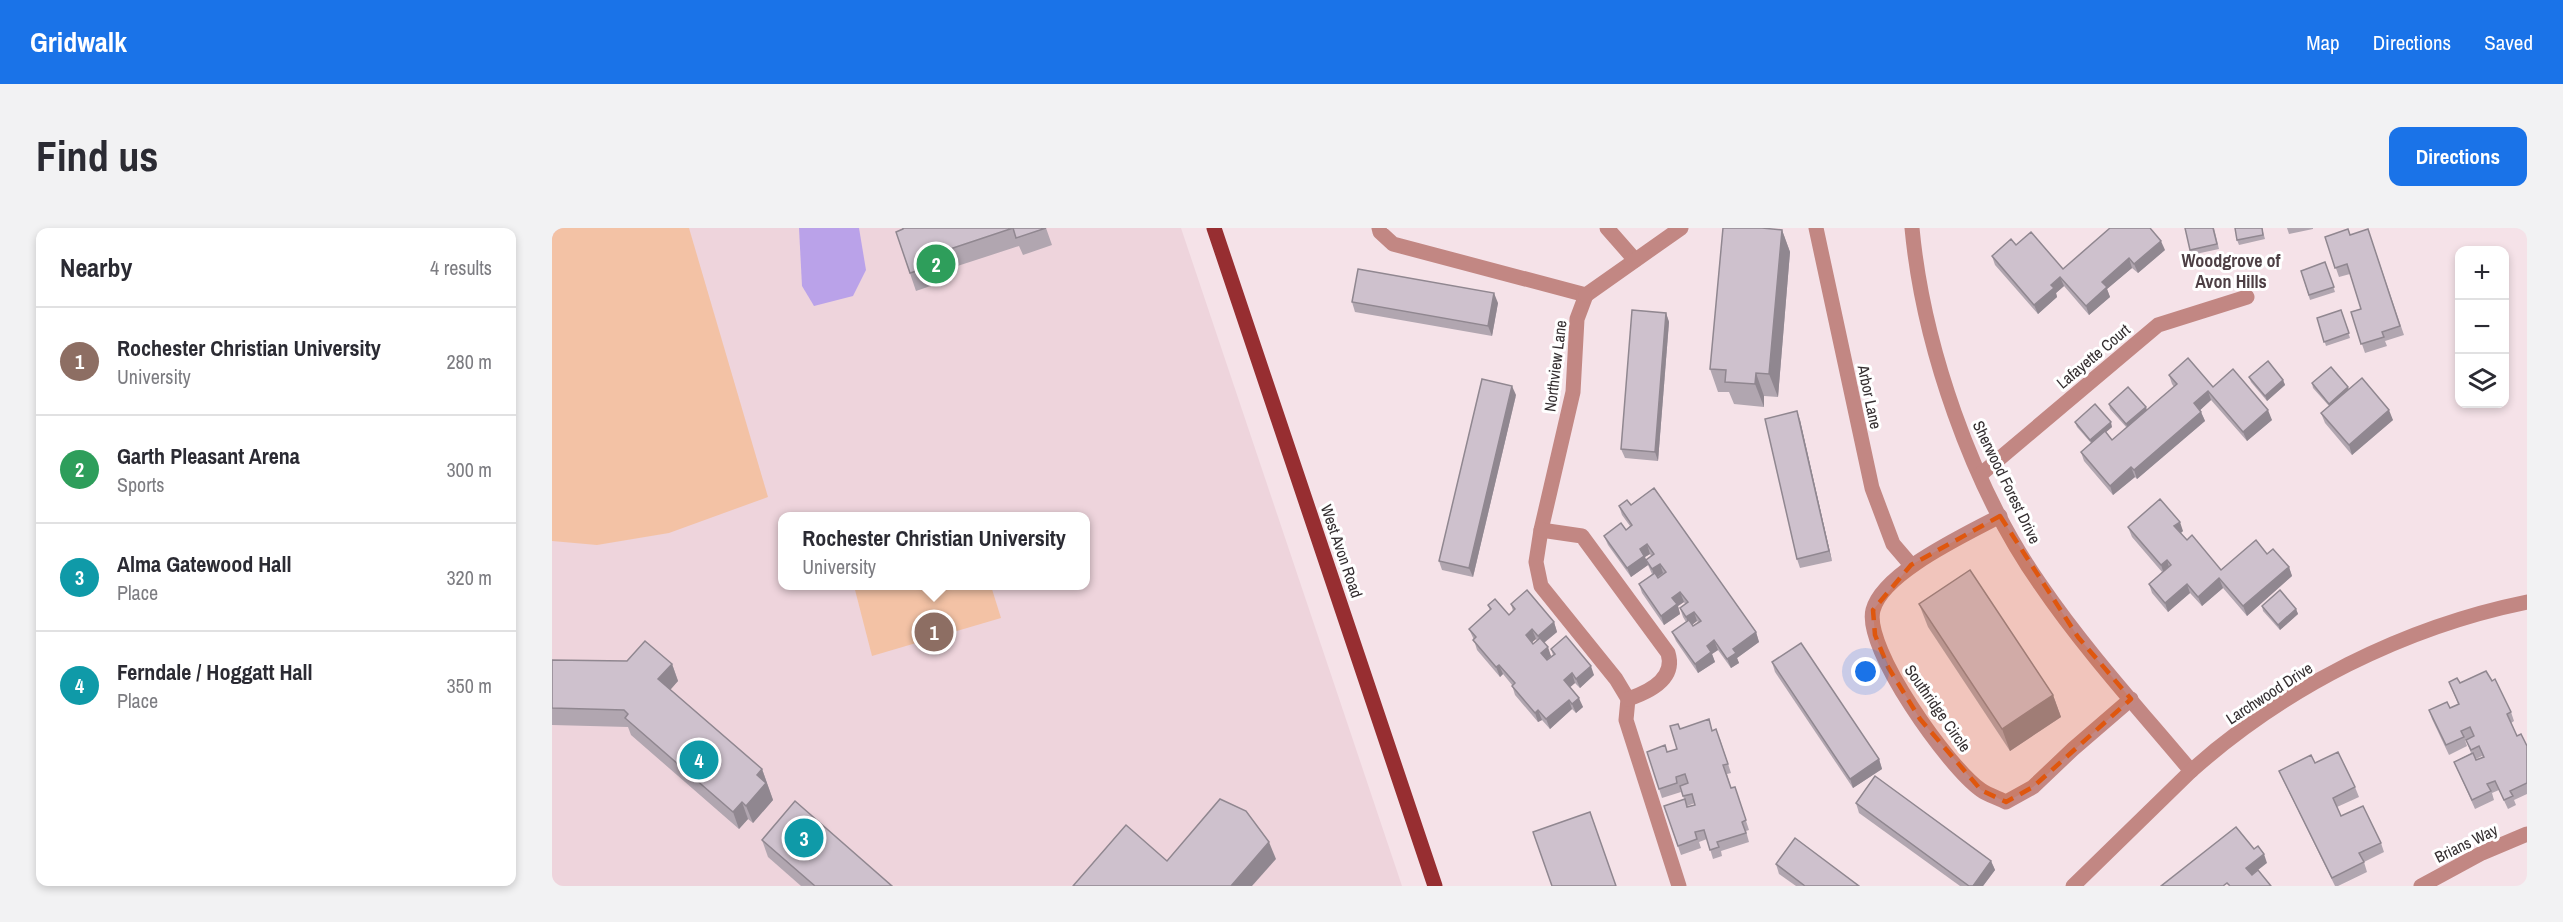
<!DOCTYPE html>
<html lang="en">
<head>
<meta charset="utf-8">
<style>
  body { margin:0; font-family:"Archivo Narrow",sans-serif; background:#f2f2f3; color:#2b2b33 }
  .controls { position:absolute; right:18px; top:18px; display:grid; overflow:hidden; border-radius:12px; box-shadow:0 3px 9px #0003 }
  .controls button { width:54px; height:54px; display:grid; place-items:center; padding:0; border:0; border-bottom:2px solid #e1e1e2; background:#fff; color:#2b2b33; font:30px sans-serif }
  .you { position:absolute; left:1314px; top:444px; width:21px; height:21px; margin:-15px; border:4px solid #fff; border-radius:50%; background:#1a73e8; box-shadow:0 0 0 9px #1a73e833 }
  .badge { display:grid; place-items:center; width:39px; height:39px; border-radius:50%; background:#1a73e8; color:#fff; font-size:20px; font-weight:700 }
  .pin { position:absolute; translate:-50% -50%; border:3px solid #fff; box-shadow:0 2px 6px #0006 }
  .popup { position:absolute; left:226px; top:284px; width:312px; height:78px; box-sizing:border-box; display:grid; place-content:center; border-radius:12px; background:#fff; filter:drop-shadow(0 2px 4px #0005); font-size:20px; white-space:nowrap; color:#7c7c81 }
  .popup b { font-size:22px; color:#2b2b33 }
  .popup::after { content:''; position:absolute; left:50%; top:100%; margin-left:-12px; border:12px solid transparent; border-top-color:#fff }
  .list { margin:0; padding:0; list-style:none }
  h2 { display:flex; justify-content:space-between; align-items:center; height:78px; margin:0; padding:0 24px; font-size:26px }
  h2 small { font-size:20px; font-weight:400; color:#7c7c81 }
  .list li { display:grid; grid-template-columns:39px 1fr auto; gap:18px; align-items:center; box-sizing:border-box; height:108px; padding:0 24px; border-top:2px solid #e1e1e2 }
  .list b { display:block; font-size:22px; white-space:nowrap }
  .list p { margin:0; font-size:20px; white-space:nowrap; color:#7c7c81 }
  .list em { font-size:20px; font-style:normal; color:#7c7c81 }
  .icon { flex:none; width:33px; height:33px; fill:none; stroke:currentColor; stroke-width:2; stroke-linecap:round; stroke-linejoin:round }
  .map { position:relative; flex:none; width:1975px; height:658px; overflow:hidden; border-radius:12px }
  header { display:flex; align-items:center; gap:36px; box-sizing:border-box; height:84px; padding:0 30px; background:#1a73e8; color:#fff }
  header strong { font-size:28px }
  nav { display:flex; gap:33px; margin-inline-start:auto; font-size:21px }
  .intro { display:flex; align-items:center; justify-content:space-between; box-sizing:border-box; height:144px; padding:0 36px }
  h1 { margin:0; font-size:42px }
  .button { padding:15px 27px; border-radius:12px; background:#1a73e8; color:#fff; font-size:21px; font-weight:700 }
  main { display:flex; gap:36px; padding:0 36px }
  aside { flex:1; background:#fff; border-radius:12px; box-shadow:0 3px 9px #0003 }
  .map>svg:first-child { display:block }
  .built { fill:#eed4dc; fill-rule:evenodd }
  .green { fill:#f3c2a5 }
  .water { fill:#baa2e9 }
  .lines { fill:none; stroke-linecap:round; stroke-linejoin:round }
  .minor { stroke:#c28783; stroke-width:15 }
  .major { stroke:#972e31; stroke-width:15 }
  .wall { fill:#b1a6b0; fill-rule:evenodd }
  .shaded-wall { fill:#908790 }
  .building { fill:#cec1cd; stroke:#908790; stroke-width:1.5 }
  .marked { fill:#df570e; fill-opacity:0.2; stroke:#df570e; stroke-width:4.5; stroke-dasharray:12 8; stroke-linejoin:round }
  .labels { text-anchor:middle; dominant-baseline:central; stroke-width:6; stroke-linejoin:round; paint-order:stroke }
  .street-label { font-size:16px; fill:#342e30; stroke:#fff }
  .neighbourhood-label { font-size:18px; font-weight:bold; fill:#4d3f44; stroke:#fff }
</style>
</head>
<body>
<header>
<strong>Gridwalk</strong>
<nav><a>Map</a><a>Directions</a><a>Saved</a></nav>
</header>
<div class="intro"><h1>Find us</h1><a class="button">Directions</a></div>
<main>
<aside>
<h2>Nearby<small>4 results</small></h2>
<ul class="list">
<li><span class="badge" style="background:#8d6e63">1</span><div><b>Rochester Christian University</b><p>University</p></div><em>280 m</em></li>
<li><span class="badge" style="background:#2e9e5b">2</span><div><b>Garth Pleasant Arena</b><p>Sports</p></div><em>300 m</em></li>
<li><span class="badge" style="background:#0f9aa8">3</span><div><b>Alma Gatewood Hall</b><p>Place</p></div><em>320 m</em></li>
<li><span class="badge" style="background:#0f9aa8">4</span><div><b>Ferndale / Hoggatt Hall</b><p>Place</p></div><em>350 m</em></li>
</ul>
</aside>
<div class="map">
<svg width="1975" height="658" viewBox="0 0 1975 658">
  <rect width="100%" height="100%" fill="#f5e2e8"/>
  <!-- built -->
  <path class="built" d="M0,0H629L850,658H0ZM230,288H534V358H230Z"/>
  <!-- green -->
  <g class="green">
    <polygon points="0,0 137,0 216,269 117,305 45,317 0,313"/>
    <polygon points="302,358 439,358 449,390 320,428"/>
  </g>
  <!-- water -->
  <polygon class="water" points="247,0 307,0 314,42 301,68 262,78 250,58"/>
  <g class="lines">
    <!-- minor -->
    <g class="minor">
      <polyline points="827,0 828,4 841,16 1034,67"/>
      <polyline points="1055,0 1083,32"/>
      <polyline points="1264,0 1320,260 1341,316 1359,337"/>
      <path d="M1360,0C1371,117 1420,259 1488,356C1533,422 1587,481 1639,543"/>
      <polyline points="1034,67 1025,91 1021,164 989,302 984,334 989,358 1064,451 1076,471 1074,492 1127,658"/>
      <polyline points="1034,67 1129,0"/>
      <polyline points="1428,247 1606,97 1695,69"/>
      <path d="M1448,288C1415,306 1331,344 1321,382C1311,420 1397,540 1429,562C1436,567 1446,570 1454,574L1481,559L1521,521L1579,471"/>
      <path d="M989,302L1030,308L1116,425C1124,451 1097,464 1076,471"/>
      <path d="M1521,658L1639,543C1733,459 1852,399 1975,374"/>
      <polyline points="1869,658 1930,625 1975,606"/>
    </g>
    <!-- major -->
    <polyline class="major" points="662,0 883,658"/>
  </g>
  <!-- wall -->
  <g class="wall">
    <polygon points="494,0 500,17 471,27 467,18 387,44 390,54 364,63 344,4"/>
    <polygon points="1662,0 1667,21 1639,27 1638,22"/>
    <polygon points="1710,0 1713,11 1687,17 1685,12"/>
    <polygon points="1735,0 1761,0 1761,1 1737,6"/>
    <polygon points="1816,1 1852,107 1833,113 1835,118 1813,125 1799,84 1809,81 1798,46 1787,49 1773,9 1798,7"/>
    <polygon points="1230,2 1238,24 1226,169 1212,168 1212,179 1182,176 1177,164 1166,164 1158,141"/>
    <polygon points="1464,17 1511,41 1613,22 1586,45 1580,40 1555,61 1558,69 1537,87 1512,58 1504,65 1505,69 1486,86 1443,37 1440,28"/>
    <polygon points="1773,34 1783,64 1758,72 1749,43"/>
    <polygon points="800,74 946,75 940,108 803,84"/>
    <polygon points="1789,82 1798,110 1774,118 1765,90"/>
    <polygon points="1114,85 1117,94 1106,233 1073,230 1069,221"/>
    <polygon points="1617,147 1661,159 1720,192 1695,213 1659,172 1648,182 1653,193 1585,251 1583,249 1561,267 1532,233 1529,224 1539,215 1525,199 1523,194 1560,199 1554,204 1560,212 1575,200 1558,181 1557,176 1594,179 1595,182 1622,159 1620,156"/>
    <polygon points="1697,149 1731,152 1733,157 1715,173 1699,154"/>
    <polygon points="1760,155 1797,161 1841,192 1800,227 1773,195 1769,185 1777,178 1761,160"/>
    <polygon points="964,167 921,349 890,342 887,333"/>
    <polygon points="1248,192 1280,333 1248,340 1245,331"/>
    <path d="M1079,277L1204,404L1207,414L1185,430L1187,435L1179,440L1166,422L1160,426L1163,434L1146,445L1124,413L1120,404L1134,394L1131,389L1128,380L1133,376L1132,374L1126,378L1128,386L1112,397L1090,365L1087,356L1100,346L1096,337L1079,349L1056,317L1052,308L1074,302L1078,298L1070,287L1067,278ZM1098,326L1099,328L1094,332L1093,329ZM1145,393L1146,394L1141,398L1140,397Z"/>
    <polygon points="1576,299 1631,303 1629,305 1635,312 1669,342 1715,326 1737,339 1740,348 1695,388 1671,360 1650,378 1638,365 1616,384 1600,365 1597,356 1610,344 1580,309"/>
    <path d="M959,376L1002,394L1005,404L992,415L999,428L1001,427L999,421L1042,447L1028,460L1023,455L1018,459L1031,479L1024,485L1020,481L998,501L990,492L986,494L963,467L960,457L951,446L948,449L925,422L922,412L917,401L938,382L936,377L957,387L961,383ZM984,411L985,413L981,416L980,414Z"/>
    <polygon points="1367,376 1501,467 1509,489 1458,523 1376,399"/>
    <polygon points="1710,378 1744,381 1746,386 1728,402 1711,383"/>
    <polygon points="0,432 120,436 126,453 118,461 210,541 221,572 201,595 196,591 187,601 79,507 76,499 0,497"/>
    <polygon points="1220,434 1327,531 1330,541 1301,560 1223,444"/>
    <path d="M1940,453L1959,484L1962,493L1959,495L1965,508L1975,518V566L1962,572L1964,577L1956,581L1947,562L1940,565L1942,572L1923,581L1902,534L1919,525L1914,512H1913L1915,518L1897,527L1880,491L1877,482L1898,480L1906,476L1897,454L1908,455ZM1930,528L1931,529L1924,532V531Z"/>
    <path d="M1128,501L1161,503L1168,511L1179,545L1175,546L1179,560L1183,559L1197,602L1194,603L1197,614L1169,623L1170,628L1161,631L1155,611L1147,614L1149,620L1129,627L1112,578L1132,571L1128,558L1129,564L1110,570L1095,524H1116L1125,521ZM1143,575V577L1135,579V578Z"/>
    <polygon points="1763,535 1803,559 1807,569 1785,579 1789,588 1829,615 1832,624 1812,634 1815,644 1786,658 1783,658 1731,552 1727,543"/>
    <polygon points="1304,575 1439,633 1443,642 1431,658 1408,658 1307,585"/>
    <polygon points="210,612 340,658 249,658 216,629"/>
    <polygon points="1224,636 1307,658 1244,658 1227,646"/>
  </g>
  <!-- shaded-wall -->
  <g class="shaded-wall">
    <polygon points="1230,2 1238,24 1226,169 1217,146"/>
    <polygon points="1609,13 1613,22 1586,45 1582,36"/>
    <polygon points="1577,30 1580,40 1555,61 1558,69 1537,87 1534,78 1550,54"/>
    <polygon points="1508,49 1512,58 1504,65 1505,69 1486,86 1482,77 1499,57"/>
    <polygon points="942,65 946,75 940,108 936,98"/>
    <polygon points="1114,85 1117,94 1106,233 1103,224"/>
    <polygon points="1204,145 1212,168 1212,179 1203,156"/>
    <polygon points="1731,152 1733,157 1715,173 1713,168"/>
    <polygon points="960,158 964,167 921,349 917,340"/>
    <polygon points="1796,159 1798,164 1779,181 1777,176"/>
    <polygon points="1656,163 1659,172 1645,185 1642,175"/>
    <polygon points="1594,179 1595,184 1576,201 1574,196"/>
    <polygon points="1716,182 1720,192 1695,213 1691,204"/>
    <polygon points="1837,182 1841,192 1800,227 1797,217"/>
    <polygon points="1245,183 1248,192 1280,333 1277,323"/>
    <polygon points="1649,184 1653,193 1585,251 1582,242"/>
    <polygon points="1559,194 1560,199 1540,216 1538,212"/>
    <polygon points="1579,239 1583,249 1561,267 1558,258"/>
    <polygon points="1628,294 1631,303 1626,307 1622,298"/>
    <polygon points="1095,316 1098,326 1093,329 1096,337 1079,349 1075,340 1088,321"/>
    <polygon points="1615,332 1618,342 1612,346 1609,337"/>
    <polygon points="1108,336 1111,345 1103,351 1100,341"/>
    <polygon points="1737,339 1740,348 1695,388 1691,378"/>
    <polygon points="1667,350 1671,360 1650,378 1646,369"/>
    <polygon points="1635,356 1638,365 1616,384 1613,375"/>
    <polygon points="1128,364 1132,374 1126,378 1128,386 1112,397 1109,388 1120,370"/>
    <polygon points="1744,381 1746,386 1728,402 1726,397"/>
    <polygon points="1142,384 1145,393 1137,399 1134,389"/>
    <polygon points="1002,394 1005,404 989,417 986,408"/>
    <polygon points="980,401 984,411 977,417 974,407"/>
    <polygon points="1204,404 1207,414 1185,430 1187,435 1179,440 1175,431 1181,421"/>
    <polygon points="1162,412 1166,422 1160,426 1163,434 1146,445 1143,436 1155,418"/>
    <polygon points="996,419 999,428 992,434 989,425"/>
    <polygon points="120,436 126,453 113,468 106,451"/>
    <polygon points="947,437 951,446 948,449 944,439"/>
    <polygon points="1039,438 1042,447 1028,460 1024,451"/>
    <polygon points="1020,445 1023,455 1016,461 1012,452"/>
    <polygon points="1501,467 1509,489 1458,523 1450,501"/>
    <polygon points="1027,470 1031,479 1024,485 1020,476"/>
    <polygon points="1017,472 1020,481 998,501 994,491"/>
    <polygon points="986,482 990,492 986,494 983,485"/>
    <polygon points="1327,531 1330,541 1301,560 1298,551"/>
    <polygon points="210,541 221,572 201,595 194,578 205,547"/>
    <polygon points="190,574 196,591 187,601 181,584"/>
    <polygon points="717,614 724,631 700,658 679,658"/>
    <polygon points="1712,626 1715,635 1697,649 1694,640"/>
    <polygon points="1439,633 1443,642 1431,658 1421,658"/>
  </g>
  <!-- building -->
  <g class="building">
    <polygon points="351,0 494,0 464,10 461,0 380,27 384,37 358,45 344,4 351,1"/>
    <polygon points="1171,0 1210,0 1230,2 1217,146 1204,145 1203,156 1173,154 1174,142 1158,141"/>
    <polygon points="1558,0 1598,0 1609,13 1582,36 1577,30 1550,54 1555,59 1534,78 1508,49 1499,57 1502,60 1482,77 1440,28 1459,11 1464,17 1479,4 1511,41"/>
    <polygon points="1633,0 1661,0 1665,16 1638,22"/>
    <polygon points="1683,0 1710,0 1711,7 1685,12"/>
    <polygon points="1796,1 1798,7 1816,1 1848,98 1830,104 1832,109 1809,116 1799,84 1809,81 1795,36 1783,40 1773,9"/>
    <polygon points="1773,34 1782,59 1757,67 1749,43"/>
    <polygon points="806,41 942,65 936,98 800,74"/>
    <polygon points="1080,82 1114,85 1103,224 1069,221"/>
    <polygon points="1789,82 1797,105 1772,114 1765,90"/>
    <polygon points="1636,130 1661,159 1681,141 1716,182 1691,204 1656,163 1642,175 1649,184 1582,242 1579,239 1558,258 1529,224 1553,203 1560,212 1625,156 1617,147"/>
    <polygon points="1716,133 1731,152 1713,168 1697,149"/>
    <polygon points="1779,139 1796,159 1777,176 1760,155"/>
    <polygon points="1810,150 1837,182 1797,217 1769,185"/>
    <polygon points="930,151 960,158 917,340 887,333"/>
    <polygon points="1576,159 1594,179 1574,196 1557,176"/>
    <polygon points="1543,176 1559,194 1538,212 1523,194"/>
    <polygon points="1245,183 1277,323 1245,331 1213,191"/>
    <polygon points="1102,260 1204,404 1181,421 1184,425 1175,431 1162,412 1155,418 1159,424 1143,436 1120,404 1137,392 1141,398 1149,393 1142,384 1134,389 1128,380 1136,374 1128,364 1120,370 1125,376 1109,388 1087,356 1103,345 1106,350 1114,344 1108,336 1100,341 1094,332 1102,326 1095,316 1088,321 1092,328 1075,340 1052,308 1069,295 1074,302 1080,297 1067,278 1075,272 1079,277"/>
    <polygon points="1608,271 1628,294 1622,298 1635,312 1640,307 1669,342 1704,312 1715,326 1721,321 1737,339 1691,378 1667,350 1646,369 1635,356 1613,375 1597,356 1619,337 1615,332 1609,337 1576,299"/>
    <polygon points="1418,342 1501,467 1450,501 1367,376"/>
    <polygon points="975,362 1002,394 986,408 980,401 974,407 981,416 988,410 996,419 989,425 995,432 1003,426 999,421 1014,408 1039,438 1024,451 1020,445 1012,452 1027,470 1020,476 1017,472 994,491 986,482 983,485 960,458 963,455 947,437 944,439 921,412 924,409 917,401 939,381 936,377 943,371 957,387 963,381 959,376"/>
    <polygon points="1728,362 1744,381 1726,397 1710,378"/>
    <polygon points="93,413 120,436 106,451 210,541 205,547 214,555 194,578 190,574 181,584 73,490 76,486 72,482 0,480 0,432 75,433"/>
    <polygon points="1249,415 1327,531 1298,551 1220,434"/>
    <polygon points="1934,443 1940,453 1943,451 1959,484 1955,486 1965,508 1969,506 1975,518 1975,555 1958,563 1961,568 1952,572 1943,553 1935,556 1939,563 1920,572 1902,534 1921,525 1924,532 1932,529 1927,518 1919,522 1914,512 1922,508 1918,499 1909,503 1912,509 1894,517 1877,482 1895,474 1898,480 1907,476 1897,454 1905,450 1908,455"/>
    <polygon points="1157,491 1160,503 1164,501 1176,536 1171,537 1179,560 1183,559 1194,592 1190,594 1194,605 1165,614 1167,619 1158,622 1152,602 1143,604 1145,611 1126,618 1112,578 1133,571 1135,579 1143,577 1140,566 1131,568 1128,558 1136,555 1133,546 1124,549 1125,555 1107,561 1095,524 1113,517 1115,524 1125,521 1118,498 1126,496 1128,501"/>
    <polygon points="1786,524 1803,559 1781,570 1789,588 1811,578 1829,615 1807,625 1812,634 1780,650 1727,543 1759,527 1763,535"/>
    <polygon points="1323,548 1439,633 1421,658 1417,658 1304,575"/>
    <polygon points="668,571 694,583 717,614 679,658 521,658 574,597 615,633"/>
    <polygon points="243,573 340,658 263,658 210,612"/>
    <polygon points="1038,584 1064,658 1000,658 981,604"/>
    <polygon points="1684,599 1702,621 1706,618 1712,626 1694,640 1700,647 1706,642 1719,658 1678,658 1675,655 1671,658 1609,658"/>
    <polygon points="1243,610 1307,658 1253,658 1224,636"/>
  </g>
  <!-- marked area -->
  <path class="marked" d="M1448,288L1526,409L1579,471L1481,559L1454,574L1429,562L1368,491L1336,439L1323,407L1321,382L1359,337Z"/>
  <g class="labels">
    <!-- street labels -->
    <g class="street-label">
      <text transform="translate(1541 128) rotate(-40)">Lafayette Court</text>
      <text transform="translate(1003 138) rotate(-83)">Northview Lane</text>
      <text transform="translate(1318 169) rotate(78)">Arbor Lane</text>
      <text transform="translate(1455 254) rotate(64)">Sherwood Forest Drive</text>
      <text transform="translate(790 323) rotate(71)">West Avon Road</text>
      <text transform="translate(1717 465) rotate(-33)">Larchwood Drive</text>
      <text transform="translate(1386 480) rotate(55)">Southridge Circle</text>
      <text transform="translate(1914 615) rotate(-26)">Brians Way</text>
    </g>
    <!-- neighbourhood labels -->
    <g class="neighbourhood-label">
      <text x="1679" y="32">Woodgrove of<tspan x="1679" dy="21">Avon Hills</tspan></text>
    </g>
  </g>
</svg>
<div class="controls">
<button>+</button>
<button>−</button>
<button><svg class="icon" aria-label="layers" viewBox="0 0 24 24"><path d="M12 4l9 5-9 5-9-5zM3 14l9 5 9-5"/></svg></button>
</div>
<div class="you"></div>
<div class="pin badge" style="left:382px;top:404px;background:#8d6e63">1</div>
<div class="popup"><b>Rochester Christian University</b>University</div>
<div class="pin badge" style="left:384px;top:36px;background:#2e9e5b">2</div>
<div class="pin badge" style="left:252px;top:610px;background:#0f9aa8">3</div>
<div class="pin badge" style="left:147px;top:532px;background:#0f9aa8">4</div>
</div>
</main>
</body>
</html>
